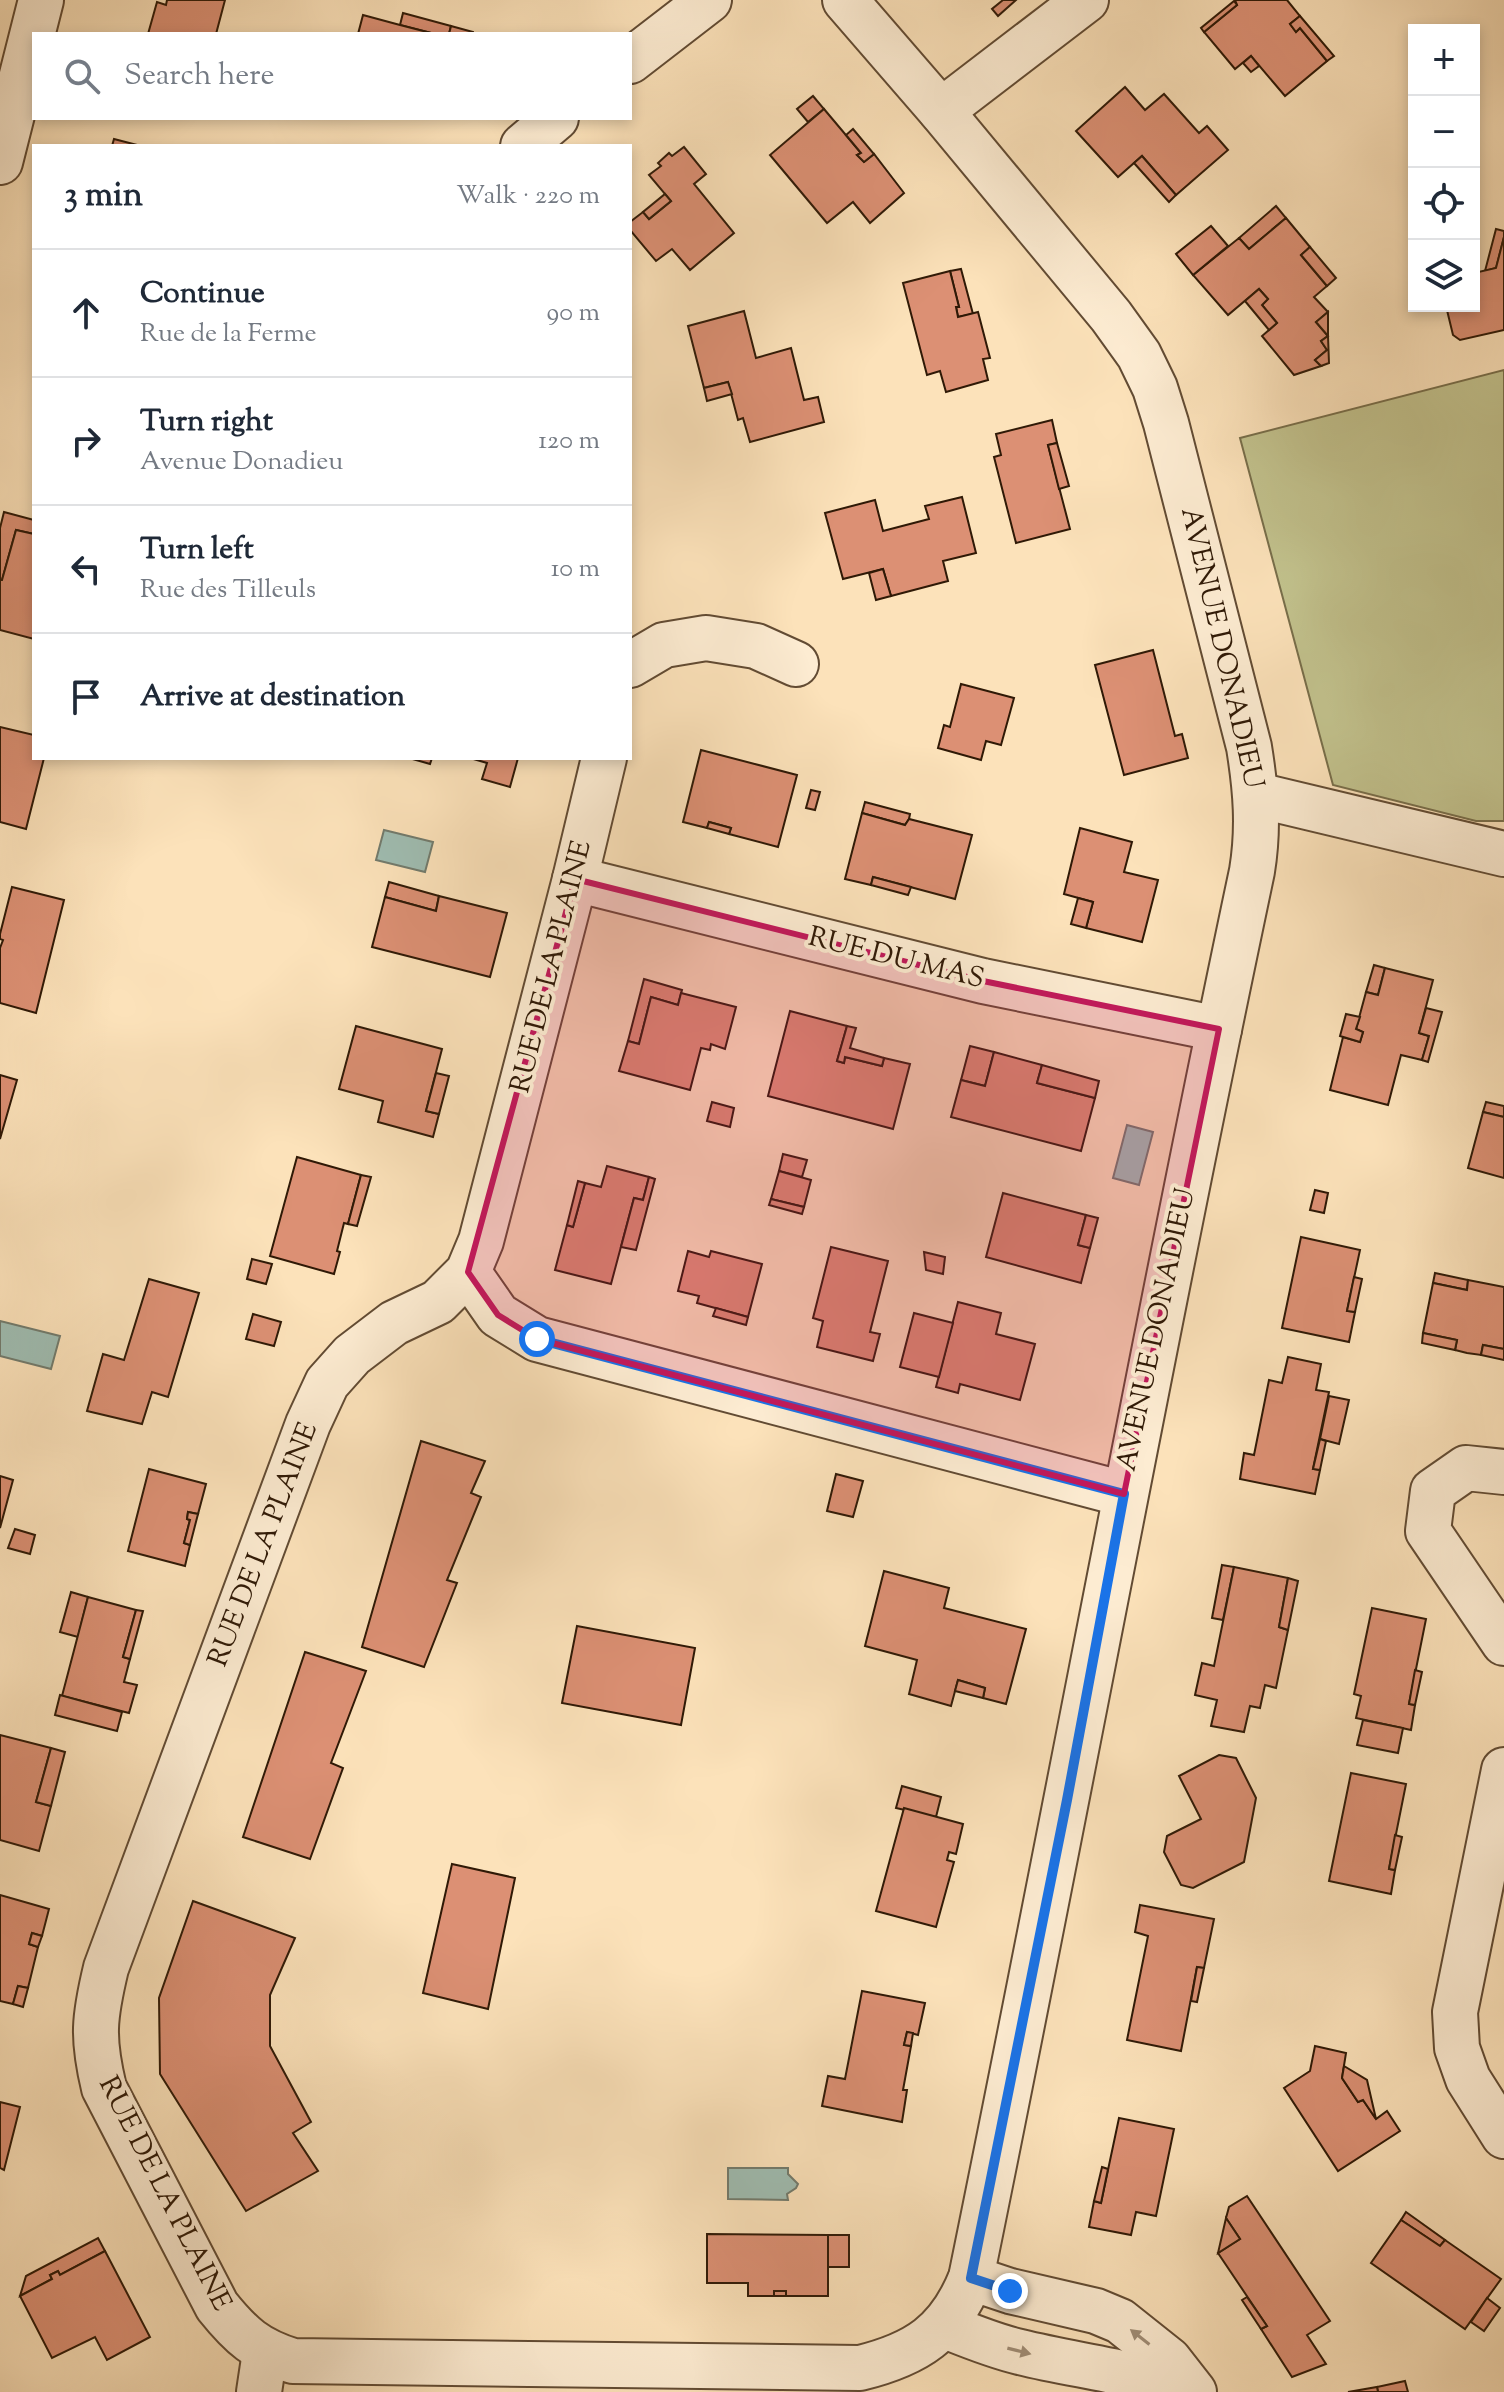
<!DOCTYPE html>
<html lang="en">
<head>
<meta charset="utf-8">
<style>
  body { margin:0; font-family:"Sorts Mill Goudy",serif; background:#f2f2f3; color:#1f2937 }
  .controls { position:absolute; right:24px; top:24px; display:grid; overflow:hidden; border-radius:0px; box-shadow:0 4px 12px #0003 }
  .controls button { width:72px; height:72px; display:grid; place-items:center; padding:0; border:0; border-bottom:2px solid #e0e1e3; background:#fff; color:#1f2937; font:40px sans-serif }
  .stop { position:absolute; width:24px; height:24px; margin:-18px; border:6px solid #1a73e8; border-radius:50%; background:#fff }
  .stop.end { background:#1a73e8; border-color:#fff; box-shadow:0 2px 8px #0008 }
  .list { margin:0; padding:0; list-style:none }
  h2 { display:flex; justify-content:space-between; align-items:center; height:104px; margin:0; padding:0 32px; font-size:34px }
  h2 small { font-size:26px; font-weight:400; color:#747a83 }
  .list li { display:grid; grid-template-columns:52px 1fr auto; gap:24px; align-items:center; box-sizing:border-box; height:128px; padding:0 32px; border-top:2px solid #e0e1e3 }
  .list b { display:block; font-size:30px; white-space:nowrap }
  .list p { margin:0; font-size:26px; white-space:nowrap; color:#747a83 }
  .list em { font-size:26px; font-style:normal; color:#747a83 }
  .icon { flex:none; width:44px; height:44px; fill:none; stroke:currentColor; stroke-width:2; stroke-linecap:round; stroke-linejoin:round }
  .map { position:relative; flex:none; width:1504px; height:2392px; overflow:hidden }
  .search { position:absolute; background:#fff; box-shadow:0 4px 12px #0003; left:32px; top:32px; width:600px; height:88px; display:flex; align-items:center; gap:20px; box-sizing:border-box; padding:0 28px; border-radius:0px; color:#747a83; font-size:30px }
  .panel { position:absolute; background:#fff; box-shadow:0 4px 12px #0003; left:32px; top:144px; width:600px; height:616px; border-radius:0px }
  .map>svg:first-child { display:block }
  .green { fill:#c2c28d; stroke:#786e4a; stroke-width:2 }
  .water { fill:#9fbdb2; stroke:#727b6d; stroke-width:2 }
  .building { fill:#dc9074; stroke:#2f1906; stroke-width:2 }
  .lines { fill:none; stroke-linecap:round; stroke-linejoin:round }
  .street-casing { stroke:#624b33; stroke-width:48 }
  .street { stroke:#fdecd2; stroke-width:44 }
  .oneway { fill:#a08d76 }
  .route { stroke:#1a73e8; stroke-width:10 }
  .marked { fill:#c2185b; fill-opacity:0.2; stroke:#c2185b; stroke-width:6; stroke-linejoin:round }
  .labels { text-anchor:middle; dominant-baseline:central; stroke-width:8; stroke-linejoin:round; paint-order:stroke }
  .street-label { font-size:28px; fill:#2f1906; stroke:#fdecd2 }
</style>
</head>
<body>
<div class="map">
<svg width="1504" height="2392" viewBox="0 0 1504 2392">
  <rect width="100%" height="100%" fill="#fce2ba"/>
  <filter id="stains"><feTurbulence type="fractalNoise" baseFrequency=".0025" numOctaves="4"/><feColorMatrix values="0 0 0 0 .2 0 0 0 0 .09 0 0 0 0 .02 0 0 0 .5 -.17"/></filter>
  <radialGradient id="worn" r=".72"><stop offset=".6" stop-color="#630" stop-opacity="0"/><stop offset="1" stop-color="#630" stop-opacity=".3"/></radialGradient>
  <!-- green -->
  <polygon class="green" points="1504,370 1504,821 1476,821 1333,785 1240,438"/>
  <!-- water -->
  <g class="water">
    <polygon points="384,830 433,842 425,872 376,860"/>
    <polygon points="1127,1125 1153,1132 1139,1185 1113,1178"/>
    <polygon points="0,1321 60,1336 51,1369 0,1356"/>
    <polygon points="728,2168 788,2168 788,2174 798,2184 796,2188 787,2194 788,2200 728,2199"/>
  </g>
  <!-- building -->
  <g class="building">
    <polygon points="167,0 225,0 216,34 148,34 157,2 166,5"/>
    <polygon points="1003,0 1016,0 998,16 992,9"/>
    <polygon points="1235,0 1287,0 1300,16 1290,24 1296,32 1300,28 1327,61 1285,96 1251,56 1235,69 1204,32 1237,5"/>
    <polygon points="1234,1 1237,5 1204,32 1201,28"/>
    <polygon points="403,13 451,26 449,34 435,34 400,25"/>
    <polygon points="363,15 400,25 435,34 358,34"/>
    <polygon points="1300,16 1334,56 1327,61 1300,28 1296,32 1290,24"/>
    <polygon points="451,26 473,32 473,34 449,34"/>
    <polygon points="1251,56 1259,66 1251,72 1243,63"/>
    <polygon points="1125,87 1145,110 1164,94 1199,133 1207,126 1228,150 1176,195 1142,156 1118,177 1076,131"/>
    <polygon points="813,96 824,109 808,122 797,109"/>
    <polygon points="824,109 861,153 857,155 864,162 874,154 904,193 870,223 853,202 827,223 770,155"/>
    <polygon points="853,129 874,154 864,162 857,155 861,153 846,135"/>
    <polygon points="114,139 141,146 112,146"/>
    <polygon points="684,147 706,174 694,184 734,233 690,270 672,249 656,261 630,230 630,222 643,212 649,219 671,201 649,175 661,166 658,163 669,153 672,156"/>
    <polygon points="1142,156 1176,195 1169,202 1134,163"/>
    <polygon points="665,194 671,201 649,219 643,212"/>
    <polygon points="1276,206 1286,218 1249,249 1239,238"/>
    <polygon points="1286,218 1310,247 1301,255 1327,286 1314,297 1328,312 1316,322 1328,336 1321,341 1327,350 1315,360 1321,366 1294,375 1262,336 1277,323 1262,305 1268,299 1259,289 1228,315 1193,275 1239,238 1249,249"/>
    <polygon points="1211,226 1228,246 1193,275 1176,254"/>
    <polygon points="1496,229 1504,231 1504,237 1496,268 1485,271"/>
    <polygon points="1504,237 1504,330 1460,340 1453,335 1446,306 1474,306 1474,273 1496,268"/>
    <polygon points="1310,247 1336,278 1327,286 1301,255"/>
    <polygon points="961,269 973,314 958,317 956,307 959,307 950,271"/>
    <polygon points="950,271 959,307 956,307 958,317 978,312 990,358 983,359 988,380 946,392 940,371 927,375 903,283"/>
    <polygon points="1259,289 1268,299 1262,305 1277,323 1269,330 1245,301"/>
    <polygon points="744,311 756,358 791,348 804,400 818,397 824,422 750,442 743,418 738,420 728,382 704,388 688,326"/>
    <polygon points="1328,312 1328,336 1316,322"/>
    <polygon points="1328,336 1329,363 1321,366 1315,360 1327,350 1321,341"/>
    <polygon points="728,382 732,394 707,401 704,388"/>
    <polygon points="1052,420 1057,443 1048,445 1070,529 1016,543 994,457 1001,455 996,434"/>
    <polygon points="1057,443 1069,486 1059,489 1048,445"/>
    <polygon points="962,497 976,553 943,561 948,581 891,596 883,569 843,579 825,513 875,500 883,531 929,519 925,506"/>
    <polygon points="4,512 34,520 34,534 16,530 2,580 0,580 0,528"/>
    <polygon points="16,530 34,534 34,639 0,630 0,580 2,580"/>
    <polygon points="883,569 891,596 876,600 869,573"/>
    <polygon points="1153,650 1175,736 1182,734 1188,758 1124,775 1095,665"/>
    <polygon points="961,684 1014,698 1001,745 986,741 981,760 938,748 944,725 950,727"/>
    <polygon points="0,727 34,735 34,758 44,758 26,829 0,822"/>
    <polygon points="701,750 797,775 778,847 729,834 731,828 709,822 707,828 683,822"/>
    <polygon points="409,758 432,758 430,764"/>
    <polygon points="470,758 518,758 510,787 482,779 487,763"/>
    <polygon points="811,790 820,792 815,810 806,808"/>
    <polygon points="865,802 910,814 909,819 905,825 862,813"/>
    <polygon points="862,813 905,825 909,819 972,835 955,899 873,877 871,885 845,879"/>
    <polygon points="709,822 731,828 729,834 707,828"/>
    <polygon points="1080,828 1132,842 1124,872 1158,880 1142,942 1086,928 1093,902 1064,894"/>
    <polygon points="873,877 911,887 908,895 871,885"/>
    <polygon points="389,882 439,896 436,911 385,897"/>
    <polygon points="12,887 64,900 36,1013 0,1003 0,948 3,940 0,939 0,934"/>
    <polygon points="439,896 507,913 490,977 372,947 385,897 436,911"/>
    <polygon points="1078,898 1093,902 1086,928 1071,924"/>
    <polygon points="1374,965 1385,968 1378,995 1366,992"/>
    <polygon points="1385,968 1433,980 1419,1033 1429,1036 1422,1060 1401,1055 1388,1105 1330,1090 1343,1037 1360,1042 1363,1032 1356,1029 1366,992 1378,995"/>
    <polygon points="644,979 682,990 678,1005 651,997 639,1044 628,1041"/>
    <polygon points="681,993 736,1007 725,1049 711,1044 710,1050 701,1048 690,1090 619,1071 628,1041 639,1044 651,997 678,1005"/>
    <polygon points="1426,1008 1442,1012 1428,1062 1422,1060 1429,1036 1419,1033"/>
    <polygon points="790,1011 847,1026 837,1061 844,1063 845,1057 882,1066 884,1058 910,1064 893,1129 768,1096"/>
    <polygon points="1346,1014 1360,1017 1356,1029 1363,1032 1360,1042 1340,1036"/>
    <polygon points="356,1026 442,1049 426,1111 439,1114 433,1137 378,1122 383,1101 339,1089"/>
    <polygon points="847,1026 856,1028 850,1048 884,1058 882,1066 845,1057 844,1063 837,1061"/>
    <polygon points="970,1046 994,1052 985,1086 961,1080"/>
    <polygon points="994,1052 1042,1065 1037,1083 1095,1098 1081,1151 951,1117 961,1080 985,1086"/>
    <polygon points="1042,1065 1099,1081 1095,1098 1037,1083"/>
    <polygon points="436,1073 449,1076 439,1114 426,1111"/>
    <polygon points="0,1075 17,1080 0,1139"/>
    <polygon points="712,1102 734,1108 730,1127 707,1121"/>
    <polygon points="1486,1102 1504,1106 1504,1117 1483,1112"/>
    <polygon points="1483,1112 1504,1117 1504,1178 1468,1168"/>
    <polygon points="783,1154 807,1160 802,1177 779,1171"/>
    <polygon points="297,1157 361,1175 348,1224 344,1223 337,1251 340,1252 334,1274 270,1256"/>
    <polygon points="607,1166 649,1177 643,1200 634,1198 611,1284 555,1270 567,1225 573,1227 585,1183 601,1187"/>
    <polygon points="779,1171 811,1180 804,1207 771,1199"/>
    <polygon points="361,1175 371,1177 357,1226 348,1224"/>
    <polygon points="649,1177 655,1179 636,1250 621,1247 634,1198 643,1200"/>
    <polygon points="578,1181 585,1183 573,1227 567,1225"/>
    <polygon points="1315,1190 1328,1193 1324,1213 1310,1210"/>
    <polygon points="1003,1193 1086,1215 1078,1245 1090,1248 1081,1283 986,1257"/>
    <polygon points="771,1199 804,1207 802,1214 769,1205"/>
    <polygon points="1086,1215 1098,1218 1090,1248 1078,1245"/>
    <polygon points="1301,1237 1360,1250 1347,1311 1355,1312 1349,1342 1282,1328"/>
    <polygon points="831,1247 888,1261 870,1332 880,1334 873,1361 817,1347 823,1321 813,1318"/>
    <polygon points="688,1251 709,1257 711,1251 762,1264 748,1317 697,1303 699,1296 678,1291"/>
    <polygon points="924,1252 945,1257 943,1274 926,1270"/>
    <polygon points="252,1259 272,1264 266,1284 247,1279"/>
    <polygon points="1435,1273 1468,1280 1467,1290 1433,1283"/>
    <polygon points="1354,1277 1362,1279 1355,1312 1347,1311"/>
    <polygon points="149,1279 199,1293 168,1397 152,1392 142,1424 87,1411 103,1354 124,1360"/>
    <polygon points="1468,1280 1504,1287 1504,1349 1483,1345 1481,1355 1467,1353 1455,1350 1457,1340 1423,1333 1433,1283 1467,1290"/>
    <polygon points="958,1302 1001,1313 996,1334 1035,1344 1020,1400 960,1384 958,1393 936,1387"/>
    <polygon points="716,1308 748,1317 746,1325 713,1316"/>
    <polygon points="914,1313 953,1323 939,1377 900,1367"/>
    <polygon points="253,1314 281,1322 274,1346 246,1339"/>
    <polygon points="1423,1333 1457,1340 1455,1350 1422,1343"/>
    <polygon points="1483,1345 1504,1349 1504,1360 1481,1355"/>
    <polygon points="1288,1357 1321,1364 1316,1390 1329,1392 1313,1469 1320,1470 1315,1494 1240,1479 1244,1453 1254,1455 1269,1380 1282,1383"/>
    <polygon points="1329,1396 1349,1400 1339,1444 1320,1439"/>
    <polygon points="1320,1439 1326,1441 1320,1470 1313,1469"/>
    <polygon points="421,1441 485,1461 471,1493 481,1497 447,1580 457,1583 424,1667 362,1647"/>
    <polygon points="149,1469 206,1484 198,1514 188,1512 187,1519 190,1520 184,1543 190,1545 185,1566 128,1551"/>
    <polygon points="836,1474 863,1481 853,1517 827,1511"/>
    <polygon points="0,1476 13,1480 0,1528"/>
    <polygon points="188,1512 198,1514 190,1545 184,1543 190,1520 187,1519"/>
    <polygon points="15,1529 35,1535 30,1554 8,1548"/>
    <polygon points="1222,1565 1234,1567 1223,1620 1212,1618"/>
    <polygon points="1234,1567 1288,1578 1279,1627 1288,1630 1276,1688 1265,1685 1260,1708 1250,1706 1244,1732 1211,1726 1217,1700 1195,1695 1202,1663 1214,1666"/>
    <polygon points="884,1571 949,1588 944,1608 1026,1629 1006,1704 983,1698 985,1688 958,1680 951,1706 909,1694 917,1660 865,1646"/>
    <polygon points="1288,1578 1298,1581 1288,1630 1279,1627"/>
    <polygon points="71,1592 88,1597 78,1637 60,1632"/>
    <polygon points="88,1597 136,1610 123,1657 130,1659 124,1682 137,1685 129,1713 62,1696"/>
    <polygon points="1372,1608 1426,1619 1409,1704 1415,1705 1411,1730 1356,1718 1361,1696 1354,1694"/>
    <polygon points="136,1610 143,1611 130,1659 123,1657"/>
    <polygon points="577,1626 695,1648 681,1725 562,1703"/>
    <polygon points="305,1652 366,1671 331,1763 343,1768 310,1859 243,1837"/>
    <polygon points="1415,1670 1422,1672 1415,1705 1409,1704"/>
    <polygon points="958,1680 985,1688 983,1698 955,1691"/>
    <polygon points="60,1695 122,1712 117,1731 55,1715"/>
    <polygon points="1363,1720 1403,1728 1398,1753 1357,1745"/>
    <polygon points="0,1735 51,1748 36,1802 51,1806 39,1851 0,1840"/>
    <polygon points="51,1748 65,1752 51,1806 36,1802"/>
    <polygon points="1219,1755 1236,1758 1256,1798 1244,1862 1193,1888 1181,1885 1164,1852 1167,1836 1201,1819 1179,1776"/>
    <polygon points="1351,1773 1406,1784 1389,1869 1395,1870 1391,1894 1329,1881"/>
    <polygon points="902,1786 941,1797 936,1817 896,1808"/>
    <polygon points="904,1808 963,1824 956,1854 949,1852 947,1860 954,1862 936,1927 876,1911"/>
    <polygon points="1395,1835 1402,1837 1395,1870 1389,1869"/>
    <polygon points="452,1864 515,1878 488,2009 423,1993"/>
    <polygon points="0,1895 49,1909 42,1936 32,1933 29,1944 38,1947 28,1988 18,1986 13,2004 0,2001"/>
    <polygon points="193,1901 295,1938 270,1995 270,2046 311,2122 293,2133 318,2171 246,2211 160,2074 159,1998"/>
    <polygon points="1140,1905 1214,1919 1204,1968 1197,1967 1181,2051 1127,2040 1148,1936 1135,1932"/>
    <polygon points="32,1933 42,1936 38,1947 29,1944"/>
    <polygon points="1197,1967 1204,1968 1197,2002 1191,2001"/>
    <polygon points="18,1986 28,1988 23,2007 13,2004"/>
    <polygon points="862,1991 925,2003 918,2035 907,2032 904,2045 911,2046 903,2090 907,2090 902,2122 822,2106 828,2076 845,2079"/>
    <polygon points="907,2032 913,2033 911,2046 904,2045"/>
    <polygon points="1315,2046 1346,2053 1342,2078 1358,2102 1363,2100 1376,2119 1387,2111 1400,2131 1338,2171 1284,2088 1310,2071"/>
    <polygon points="1344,2066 1367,2080 1376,2119 1363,2100 1358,2102 1342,2078"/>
    <polygon points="0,2102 20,2107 4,2170 0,2168"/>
    <polygon points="1119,2118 1174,2129 1156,2216 1136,2212 1131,2235 1089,2227 1094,2201 1101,2203"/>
    <polygon points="1102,2167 1108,2169 1101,2203 1094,2201"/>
    <polygon points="1247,2196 1330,2321 1307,2335 1326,2364 1292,2377 1261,2329 1267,2326 1218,2253 1240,2239 1226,2218 1229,2207"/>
    <polygon points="1406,2212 1445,2240 1440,2246 1401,2220"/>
    <polygon points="1226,2218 1240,2239 1218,2253"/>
    <polygon points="1401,2220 1440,2246 1445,2240 1501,2279 1465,2329 1371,2263"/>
    <polygon points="707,2234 828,2235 828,2296 786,2296 786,2291 774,2291 774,2296 748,2296 748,2283 707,2283"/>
    <rect x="828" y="2235" width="21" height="32"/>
    <polygon points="98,2238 105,2251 60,2275 58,2271 50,2275 52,2279 20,2296 26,2276"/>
    <polygon points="105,2251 150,2337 107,2360 95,2337 52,2358 20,2296 52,2279 50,2275 58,2271 60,2275"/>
    <rect x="774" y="2291" width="12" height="5"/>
    <polygon points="1247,2297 1267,2326 1261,2329 1242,2300"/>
    <polygon points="1487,2298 1500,2308 1484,2331 1471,2322"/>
    <polygon points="1405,2381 1408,2392 1378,2392 1377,2387"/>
    <polygon points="1377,2387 1378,2392 1348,2392"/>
  </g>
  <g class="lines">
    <defs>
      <g id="street">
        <polyline points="630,61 709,0"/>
        <polyline points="941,111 1086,0"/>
        <polyline points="523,146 556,118"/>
        <polyline points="0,162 41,0"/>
        <polyline points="630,665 664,645 706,638 756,646 796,664"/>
        <path d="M604,758L575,879L481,1241L468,1272L438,1302L394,1323L352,1355L327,1383L308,1424L106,1968C94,2018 92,2038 104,2088L217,2306C241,2336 257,2350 293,2361L860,2368C917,2354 949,2333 971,2278C1067,1809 1153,1339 1252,871C1259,828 1256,790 1249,747L1166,423L1155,388L1139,355L1111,316L941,111L845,0"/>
        <polyline points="1257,795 1504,854"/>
        <polyline points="575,879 983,981 1219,1029"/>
        <polyline points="468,1272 498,1315 537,1339 1124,1494"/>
        <polyline points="1504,1472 1466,1468 1433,1491 1428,1531 1504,1643"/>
        <polyline points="1504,1770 1455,2012 1457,2048 1468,2079 1504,2136"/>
        <polyline points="971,2278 1010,2291 1096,2311 1120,2321 1169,2360 1194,2392"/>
        <path d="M945,2326C970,2336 994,2346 1020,2352C1076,2366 1134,2371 1188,2392"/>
        <polyline points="259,2392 265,2352"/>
      </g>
    </defs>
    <!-- street casing -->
    <use href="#street" class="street-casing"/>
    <!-- street -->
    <use href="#street" class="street"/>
  </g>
  <!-- one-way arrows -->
  <defs><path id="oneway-solid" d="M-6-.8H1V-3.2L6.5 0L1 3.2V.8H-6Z" transform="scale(2)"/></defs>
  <g class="oneway">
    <use href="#oneway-solid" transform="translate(1140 2337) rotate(-142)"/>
    <use href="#oneway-solid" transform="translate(1019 2351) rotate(14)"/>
  </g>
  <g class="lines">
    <!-- route -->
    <polyline class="route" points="537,1339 1124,1494 1067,1800 971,2278 1010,2291"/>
  </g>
  <!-- marked area -->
  <path class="marked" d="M575,879L983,981L1219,1029L1124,1494L537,1339L498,1315L468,1272Z"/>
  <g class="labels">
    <!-- street labels -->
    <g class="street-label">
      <text transform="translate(1221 648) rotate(77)">AVENUE DONADIEU</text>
      <text transform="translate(896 959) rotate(14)">RUE DU MAS</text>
      <text transform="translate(552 967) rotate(-76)">RUE DE LA PLAINE</text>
      <text transform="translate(1157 1330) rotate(-78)">AVENUE DONADIEU</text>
      <text transform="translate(264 1545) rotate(-69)">RUE DE LA PLAINE</text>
      <text transform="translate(164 2194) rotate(63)">RUE DE LA PLAINE</text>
    </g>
  </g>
  <rect width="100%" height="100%" filter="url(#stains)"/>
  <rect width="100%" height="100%" fill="url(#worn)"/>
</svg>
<div class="controls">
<button>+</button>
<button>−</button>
<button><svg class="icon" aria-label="locate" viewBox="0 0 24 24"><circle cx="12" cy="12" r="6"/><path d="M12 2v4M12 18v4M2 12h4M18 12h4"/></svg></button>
<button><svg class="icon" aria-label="layers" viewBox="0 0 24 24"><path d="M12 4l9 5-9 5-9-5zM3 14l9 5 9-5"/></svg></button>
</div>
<div class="stop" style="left:537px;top:1339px"></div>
<div class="stop end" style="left:1010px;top:2291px"></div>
<div class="search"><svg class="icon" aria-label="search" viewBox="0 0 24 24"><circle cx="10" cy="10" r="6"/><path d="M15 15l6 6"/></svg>Search here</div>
<section class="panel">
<h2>3 min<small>Walk · 220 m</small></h2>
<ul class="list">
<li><svg class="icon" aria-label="ahead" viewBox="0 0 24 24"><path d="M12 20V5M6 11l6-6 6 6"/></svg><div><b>Continue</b><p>Rue de la Ferme</p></div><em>90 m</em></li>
<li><svg class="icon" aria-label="right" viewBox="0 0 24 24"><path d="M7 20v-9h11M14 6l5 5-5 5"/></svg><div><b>Turn right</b><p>Avenue Donadieu</p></div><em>120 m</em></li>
<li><svg class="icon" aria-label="left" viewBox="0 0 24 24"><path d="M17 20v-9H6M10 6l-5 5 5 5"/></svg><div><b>Turn left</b><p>Rue des Tilleuls</p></div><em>10 m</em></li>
<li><svg class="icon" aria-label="arrive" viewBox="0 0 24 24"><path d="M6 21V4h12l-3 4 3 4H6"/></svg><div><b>Arrive at destination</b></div></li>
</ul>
</section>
</div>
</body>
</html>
